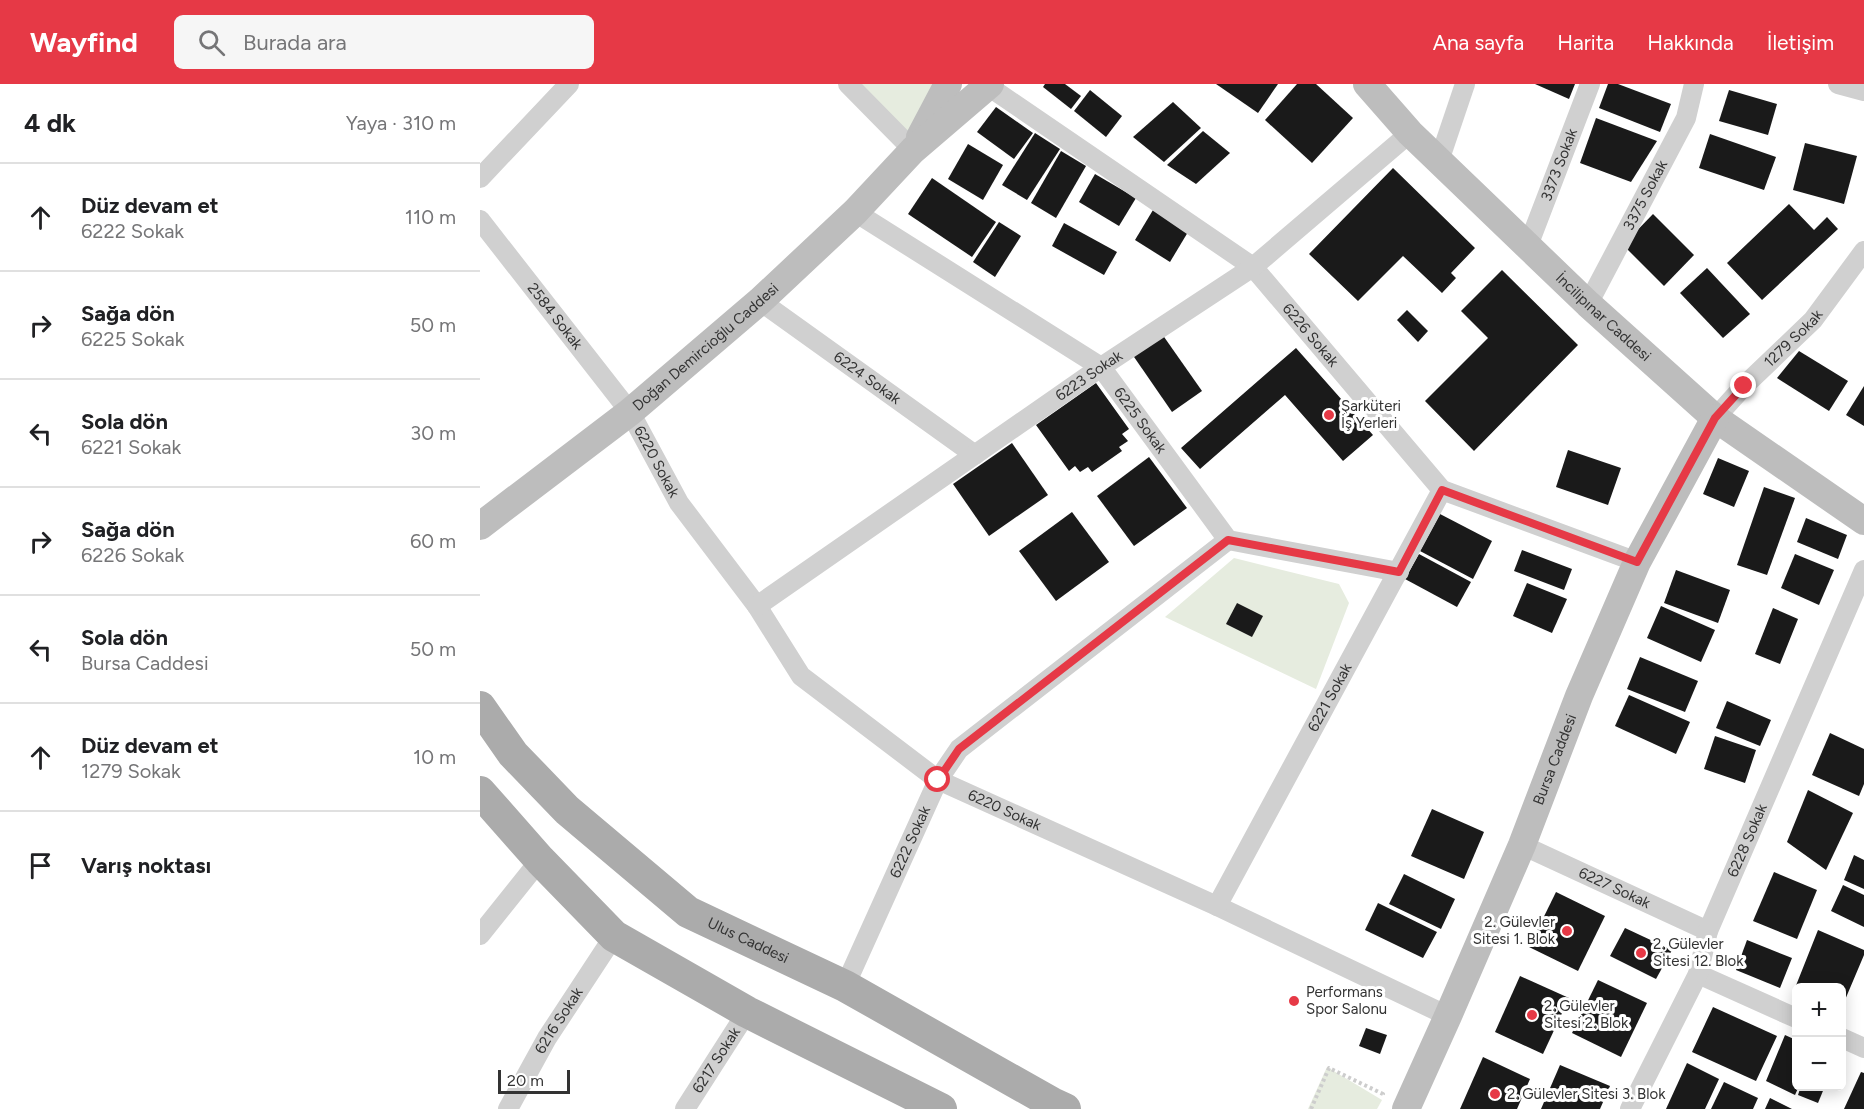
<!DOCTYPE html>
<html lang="tr">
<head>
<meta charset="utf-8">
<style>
  body { margin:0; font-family:Figtree,sans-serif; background:#f6f6f6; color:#202124 }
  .controls { position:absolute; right:18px; bottom:18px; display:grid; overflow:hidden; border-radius:9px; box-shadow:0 3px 15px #0003 }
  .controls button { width:54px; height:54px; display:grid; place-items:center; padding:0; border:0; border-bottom:2px solid #e0e0e0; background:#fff; color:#202124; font:30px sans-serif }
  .scale { position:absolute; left:18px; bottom:15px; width:72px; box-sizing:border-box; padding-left:6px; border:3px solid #333; border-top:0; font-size:16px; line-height:21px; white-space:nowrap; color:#333; -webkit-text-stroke:4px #fff; paint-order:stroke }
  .stop { position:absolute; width:18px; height:18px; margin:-14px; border:4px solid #e63946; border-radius:50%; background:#fff }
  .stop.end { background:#e63946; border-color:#fff; box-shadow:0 2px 6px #0008 }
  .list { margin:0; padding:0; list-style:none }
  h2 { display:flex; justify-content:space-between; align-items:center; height:78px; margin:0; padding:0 24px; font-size:26px }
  h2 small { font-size:20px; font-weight:400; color:#757577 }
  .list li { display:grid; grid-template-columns:39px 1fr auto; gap:18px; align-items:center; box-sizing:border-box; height:108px; padding:0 24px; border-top:2px solid #e0e0e0 }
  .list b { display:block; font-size:22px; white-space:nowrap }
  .list p { margin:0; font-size:20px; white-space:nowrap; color:#757577 }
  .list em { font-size:20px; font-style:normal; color:#757577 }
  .icon { flex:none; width:33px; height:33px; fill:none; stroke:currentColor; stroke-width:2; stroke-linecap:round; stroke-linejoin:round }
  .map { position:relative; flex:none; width:1384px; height:1025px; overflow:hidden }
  header { display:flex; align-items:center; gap:36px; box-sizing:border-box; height:84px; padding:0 30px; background:#e63946; color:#fff }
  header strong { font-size:28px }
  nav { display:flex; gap:33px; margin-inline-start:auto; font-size:21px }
  .search { width:420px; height:54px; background:#f6f6f6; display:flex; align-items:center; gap:15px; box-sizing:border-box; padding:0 21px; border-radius:9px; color:#757577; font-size:22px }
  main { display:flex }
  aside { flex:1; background:#fff }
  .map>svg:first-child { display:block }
  .green { fill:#e6ecdf }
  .building { fill:#1a1a1a }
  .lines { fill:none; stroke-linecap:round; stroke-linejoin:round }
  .path { stroke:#cdcdcd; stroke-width:4; stroke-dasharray:3 3; stroke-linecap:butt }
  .minor { stroke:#d0d0d0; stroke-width:20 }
  .secondary { stroke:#bdbdbd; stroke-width:28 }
  .primary { stroke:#ababab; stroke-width:32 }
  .route { stroke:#e63946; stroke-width:8 }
  .poi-dot { fill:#e63946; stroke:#fff; stroke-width:2 }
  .labels { text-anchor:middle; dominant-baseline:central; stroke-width:6; stroke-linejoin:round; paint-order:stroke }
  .street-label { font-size:15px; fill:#333; stroke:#fff }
  .poi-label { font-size:15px; fill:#333; stroke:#fff; text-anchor:start }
</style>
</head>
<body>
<header>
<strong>Wayfind</strong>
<div class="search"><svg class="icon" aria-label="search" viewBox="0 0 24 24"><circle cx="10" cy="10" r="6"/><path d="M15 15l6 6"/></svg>Burada ara</div>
<nav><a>Ana sayfa</a><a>Harita</a><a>Hakkında</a><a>İletişim</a></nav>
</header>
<main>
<aside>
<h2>4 dk<small>Yaya · 310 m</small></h2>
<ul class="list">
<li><svg class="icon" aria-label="ahead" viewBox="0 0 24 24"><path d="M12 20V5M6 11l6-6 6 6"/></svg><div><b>Düz devam et</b><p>6222 Sokak</p></div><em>110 m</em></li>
<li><svg class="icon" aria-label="right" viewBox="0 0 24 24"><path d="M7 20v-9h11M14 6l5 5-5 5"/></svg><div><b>Sağa dön</b><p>6225 Sokak</p></div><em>50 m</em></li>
<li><svg class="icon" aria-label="left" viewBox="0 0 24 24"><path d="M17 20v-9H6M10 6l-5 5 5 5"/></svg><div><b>Sola dön</b><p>6221 Sokak</p></div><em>30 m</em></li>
<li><svg class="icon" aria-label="right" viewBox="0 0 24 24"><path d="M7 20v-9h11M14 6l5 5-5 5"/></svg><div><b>Sağa dön</b><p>6226 Sokak</p></div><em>60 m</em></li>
<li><svg class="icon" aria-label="left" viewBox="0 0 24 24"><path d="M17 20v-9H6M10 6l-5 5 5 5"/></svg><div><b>Sola dön</b><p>Bursa Caddesi</p></div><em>50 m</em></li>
<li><svg class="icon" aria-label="ahead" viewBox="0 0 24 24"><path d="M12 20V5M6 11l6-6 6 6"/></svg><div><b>Düz devam et</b><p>1279 Sokak</p></div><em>10 m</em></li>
<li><svg class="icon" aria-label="arrive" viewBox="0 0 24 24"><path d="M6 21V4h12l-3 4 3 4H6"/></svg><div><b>Varış noktası</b></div></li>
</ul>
</aside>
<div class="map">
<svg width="1384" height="1025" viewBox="0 0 1384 1025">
  <rect width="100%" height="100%" fill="#fff"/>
  <!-- green -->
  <g class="green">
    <polygon points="374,0 468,0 433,66"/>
    <polygon points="754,474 859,500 869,519 836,605 685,533"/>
    <polygon points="847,983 902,1016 897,1025 828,1025"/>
  </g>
  <!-- building -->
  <g class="building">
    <polygon points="565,0 585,0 601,12 591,25 563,3"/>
    <polygon points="736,0 798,0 778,29"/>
    <polygon points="817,0 836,0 873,34 832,79 785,36"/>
    <polygon points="1055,0 1095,0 1089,15"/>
    <polygon points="1128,0 1138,0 1191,20 1180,48 1119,24"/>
    <polygon points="610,6 642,32 626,53 594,27"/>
    <polygon points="1249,6 1297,20 1288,51 1239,37"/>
    <polygon points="693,18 721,44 684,78 653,53"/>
    <polygon points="516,23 553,49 534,75 497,48"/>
    <polygon points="1116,34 1177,57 1151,98 1100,79"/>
    <polygon points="723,47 750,69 716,100 687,81"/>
    <polygon points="555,49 580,65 547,116 522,101"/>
    <polygon points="1230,50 1296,73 1284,106 1219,84"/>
    <polygon points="1325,59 1377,72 1364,120 1313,106"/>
    <polygon points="488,60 523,81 503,116 468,95"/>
    <polygon points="581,67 606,82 576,134 551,119"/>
    <polygon points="913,84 995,164 971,189 976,194 962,209 923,172 878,217 829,170"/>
    <polygon points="615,90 656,114 639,142 599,118"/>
    <polygon points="452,94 516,138 492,173 428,130"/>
    <polygon points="1309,120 1334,146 1347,133 1358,145 1282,216 1247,179"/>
    <polygon points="673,126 708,148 690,178 655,156"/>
    <polygon points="1173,130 1214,171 1184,202 1143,161"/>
    <polygon points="519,138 541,152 515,193 493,178"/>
    <polygon points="584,139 637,168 624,191 572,162"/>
    <polygon points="1227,184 1270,230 1243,254 1200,209"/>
    <polygon points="1022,186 1098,261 994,367 945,317 1008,254 981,227"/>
    <polygon points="927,226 948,247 938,258 917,236"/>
    <polygon points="682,250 722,307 692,328 652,270"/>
    <polygon points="816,264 893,351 863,377 805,311 720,385 701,364"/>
    <polygon points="1319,267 1368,297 1349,327 1297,294"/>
    <polygon points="616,299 649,345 642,350 648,357 639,363 642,367 612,388 608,383 600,388 595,382 589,387 556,341"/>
    <polygon points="1384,302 1384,342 1366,331"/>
    <polygon points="532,359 568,411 509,452 473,400"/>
    <polygon points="1088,366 1141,384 1128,421 1076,403"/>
    <polygon points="669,373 707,424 654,462 617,412"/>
    <polygon points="1238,374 1269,387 1254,423 1223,410"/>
    <polygon points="1284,403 1315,414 1287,491 1257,481"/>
    <polygon points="592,428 629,478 576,517 539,467"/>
    <polygon points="960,430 1012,457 993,495 940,467"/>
    <polygon points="1326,434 1367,451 1358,475 1317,458"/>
    <polygon points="1042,466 1092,485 1084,506 1034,487"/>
    <polygon points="939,470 991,498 977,523 925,495"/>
    <polygon points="1315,470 1354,486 1339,521 1301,504"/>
    <polygon points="1196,486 1250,506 1238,539 1184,519"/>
    <polygon points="1047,499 1087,515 1072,549 1033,532"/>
    <polygon points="757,519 783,532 772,553 746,540"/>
    <polygon points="1181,522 1235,546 1221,578 1167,554"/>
    <polygon points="1293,524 1318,535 1300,580 1275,570"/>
    <polygon points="1160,573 1218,597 1205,628 1147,605"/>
    <polygon points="1149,611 1210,638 1196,670 1135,642"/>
    <polygon points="1247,617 1291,636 1280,662 1236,644"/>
    <polygon points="1350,649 1384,665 1384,700 1379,712 1332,691"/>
    <polygon points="1235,652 1276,666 1265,699 1224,685"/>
    <polygon points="1328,706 1373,729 1346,786 1307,758"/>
    <polygon points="952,725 1004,748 984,795 931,772"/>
    <polygon points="1374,771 1384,776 1384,805 1364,796"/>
    <polygon points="1294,788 1337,806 1317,855 1273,837"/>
    <polygon points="924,790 975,815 961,845 909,820"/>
    <polygon points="1363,801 1384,811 1384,843 1351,827"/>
    <polygon points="1076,808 1125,832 1098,887 1049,863"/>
    <polygon points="898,819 957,848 943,874 885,846"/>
    <polygon points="1145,844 1192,866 1176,895 1130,872"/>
    <polygon points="1338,846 1384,866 1384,871 1362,923 1362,904 1316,904 1316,911 1313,909"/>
    <polygon points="1267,856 1312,874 1300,904 1256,886"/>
    <polygon points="1040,892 1089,914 1063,970 1015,948"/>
    <polygon points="1118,896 1167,919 1141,973 1092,949"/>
    <polygon points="1233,923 1297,952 1276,997 1212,968"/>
    <polygon points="886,944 907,951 900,970 879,962"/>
    <polygon points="1305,951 1316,956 1316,1002 1319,1002 1315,1011 1286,997"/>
    <polygon points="1003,973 1050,995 1037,1025 980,1025"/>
    <polygon points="1207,979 1239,995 1225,1025 1186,1025"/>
    <polygon points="1080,981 1130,1002 1120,1025 1061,1025"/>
    <polygon points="1381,988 1384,989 1384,1025 1364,1025"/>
    <polygon points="1244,998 1278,1014 1273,1025 1231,1025"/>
    <polygon points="1321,1002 1345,1002 1338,1019 1318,1011"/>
    <polygon points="1290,1014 1312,1025 1285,1025"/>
  </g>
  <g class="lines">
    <!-- path -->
    <polyline class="path" points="831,1025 849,984 903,1010 902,1012"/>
    <!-- minor -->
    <g class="minor">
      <polyline points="368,0 433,66"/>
      <polyline points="1358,0 1384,7"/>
      <path id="s1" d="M508,2L773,183L962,406L1157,478"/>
      <polyline points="959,77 985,0"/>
      <polyline points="0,94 89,0"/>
      <path id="s2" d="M375,128L621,283L748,456L919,488"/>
      <path id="s3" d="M0,136L150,328L199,419L277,522L321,592L458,696L737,822L968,932"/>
      <path id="s4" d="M1048,162L1110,0"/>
      <path id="s5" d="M280,217L495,371"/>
      <path id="s6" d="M1108,220L1206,34L1214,0"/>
      <path id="s7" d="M1235,334L1264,302L1333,236L1384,167"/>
      <path id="s8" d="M277,522L621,283L773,183L930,49"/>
      <path id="s9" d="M1042,761L1228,847"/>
      <path id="s10" d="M737,822L962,406"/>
      <polyline points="0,851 60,776"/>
      <polyline points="1218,890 1316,934"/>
      <path id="s11" d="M365,902L458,696L479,665L748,456"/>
      <polyline points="1362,954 1384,964"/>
      <path id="s12" d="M28,1025L67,954L134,852"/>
      <path id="s13" d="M205,1025L267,928"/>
      <path id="s14" d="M1150,1025L1218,890L1228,847L1384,486"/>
    </g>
    <!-- secondary -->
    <g class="secondary">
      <path id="s15" d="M887,0L930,49L1108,220L1235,334L1384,437"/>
      <polyline points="440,53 468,0"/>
      <path id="s16" d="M0,442L150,328L280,217L375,128L433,66L510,0"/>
      <path id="s17" d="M926,1025L968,932L1042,761L1099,612L1157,478L1235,334"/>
    </g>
    <!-- primary -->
    <g class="primary">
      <path id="s18" d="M0,623L33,670L87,726L208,828L365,902L572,1019L585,1025"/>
      <polyline points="0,708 60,776 134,852 267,928 461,1025"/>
    </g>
  </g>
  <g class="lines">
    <!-- route -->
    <polyline class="route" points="458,696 479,665 748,456 919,488 962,406 1157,478 1235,334 1264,302"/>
  </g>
  <!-- markers -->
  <g class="poi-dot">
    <circle cx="849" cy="331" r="6"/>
    <circle cx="1087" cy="847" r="6"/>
    <circle cx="1161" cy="869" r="6"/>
    <circle cx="814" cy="917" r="6"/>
    <circle cx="1052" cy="931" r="6"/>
    <circle cx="1015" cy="1010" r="6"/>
  </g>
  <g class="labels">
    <!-- street labels -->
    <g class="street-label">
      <text stroke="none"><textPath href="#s4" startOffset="87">3373 Sokak</textPath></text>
      <text stroke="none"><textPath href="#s6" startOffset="123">3375 Sokak</textPath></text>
      <text stroke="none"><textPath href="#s3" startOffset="122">2584 Sokak</textPath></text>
      <text stroke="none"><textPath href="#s15" startOffset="332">İncilipınar Caddesi</textPath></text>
      <text stroke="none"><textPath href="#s1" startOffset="410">6226 Sokak</textPath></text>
      <text stroke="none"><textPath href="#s7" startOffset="112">1279 Sokak</textPath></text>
      <text stroke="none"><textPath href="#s16" startOffset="288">Doğan Demircioğlu Caddesi</textPath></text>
      <text stroke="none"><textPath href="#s8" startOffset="404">6223 Sokak</textPath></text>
      <text stroke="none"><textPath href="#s5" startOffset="132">6224 Sokak</textPath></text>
      <text stroke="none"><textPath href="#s2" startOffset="357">6225 Sokak</textPath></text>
      <text stroke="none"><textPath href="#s3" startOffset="300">6220 Sokak</textPath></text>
      <text stroke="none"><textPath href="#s10" startOffset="237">6221 Sokak</textPath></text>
      <text stroke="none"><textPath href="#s17" startOffset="380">Bursa Caddesi</textPath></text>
      <text stroke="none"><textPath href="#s3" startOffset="804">6220 Sokak</textPath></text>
      <text stroke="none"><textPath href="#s14" startOffset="294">6228 Sokak</textPath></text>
      <text stroke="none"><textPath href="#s11" startOffset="158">6222 Sokak</textPath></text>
      <text stroke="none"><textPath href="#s9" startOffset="102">6227 Sokak</textPath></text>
      <text stroke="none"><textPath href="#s18" startOffset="360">Ulus Caddesi</textPath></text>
      <text stroke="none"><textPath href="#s12" startOffset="102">6216 Sokak</textPath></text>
      <text stroke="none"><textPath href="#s13" startOffset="58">6217 Sokak</textPath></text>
    </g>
    <!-- poi labels -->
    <g class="poi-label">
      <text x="861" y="322">Şarküteri<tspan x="861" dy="17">İş Yerleri</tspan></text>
      <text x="1075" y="838" text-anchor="end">2. Gülevler<tspan x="1075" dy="17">Sitesi 1. Blok</tspan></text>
      <text x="1173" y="860">2. Gülevler<tspan x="1173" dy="17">Sitesi 12. Blok</tspan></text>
      <text x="826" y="908">Performans<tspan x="826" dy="17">Spor Salonu</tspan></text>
      <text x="1064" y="922">2. Gülevler<tspan x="1064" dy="17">Sitesi 2. Blok</tspan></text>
      <text x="1027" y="1010">2. Gülevler Sitesi 3. Blok</text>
    </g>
  </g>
</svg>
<div class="controls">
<button>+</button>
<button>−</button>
</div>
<div class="scale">20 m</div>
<div class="stop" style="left:458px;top:696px"></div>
<div class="stop end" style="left:1264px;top:302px"></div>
</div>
</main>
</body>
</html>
